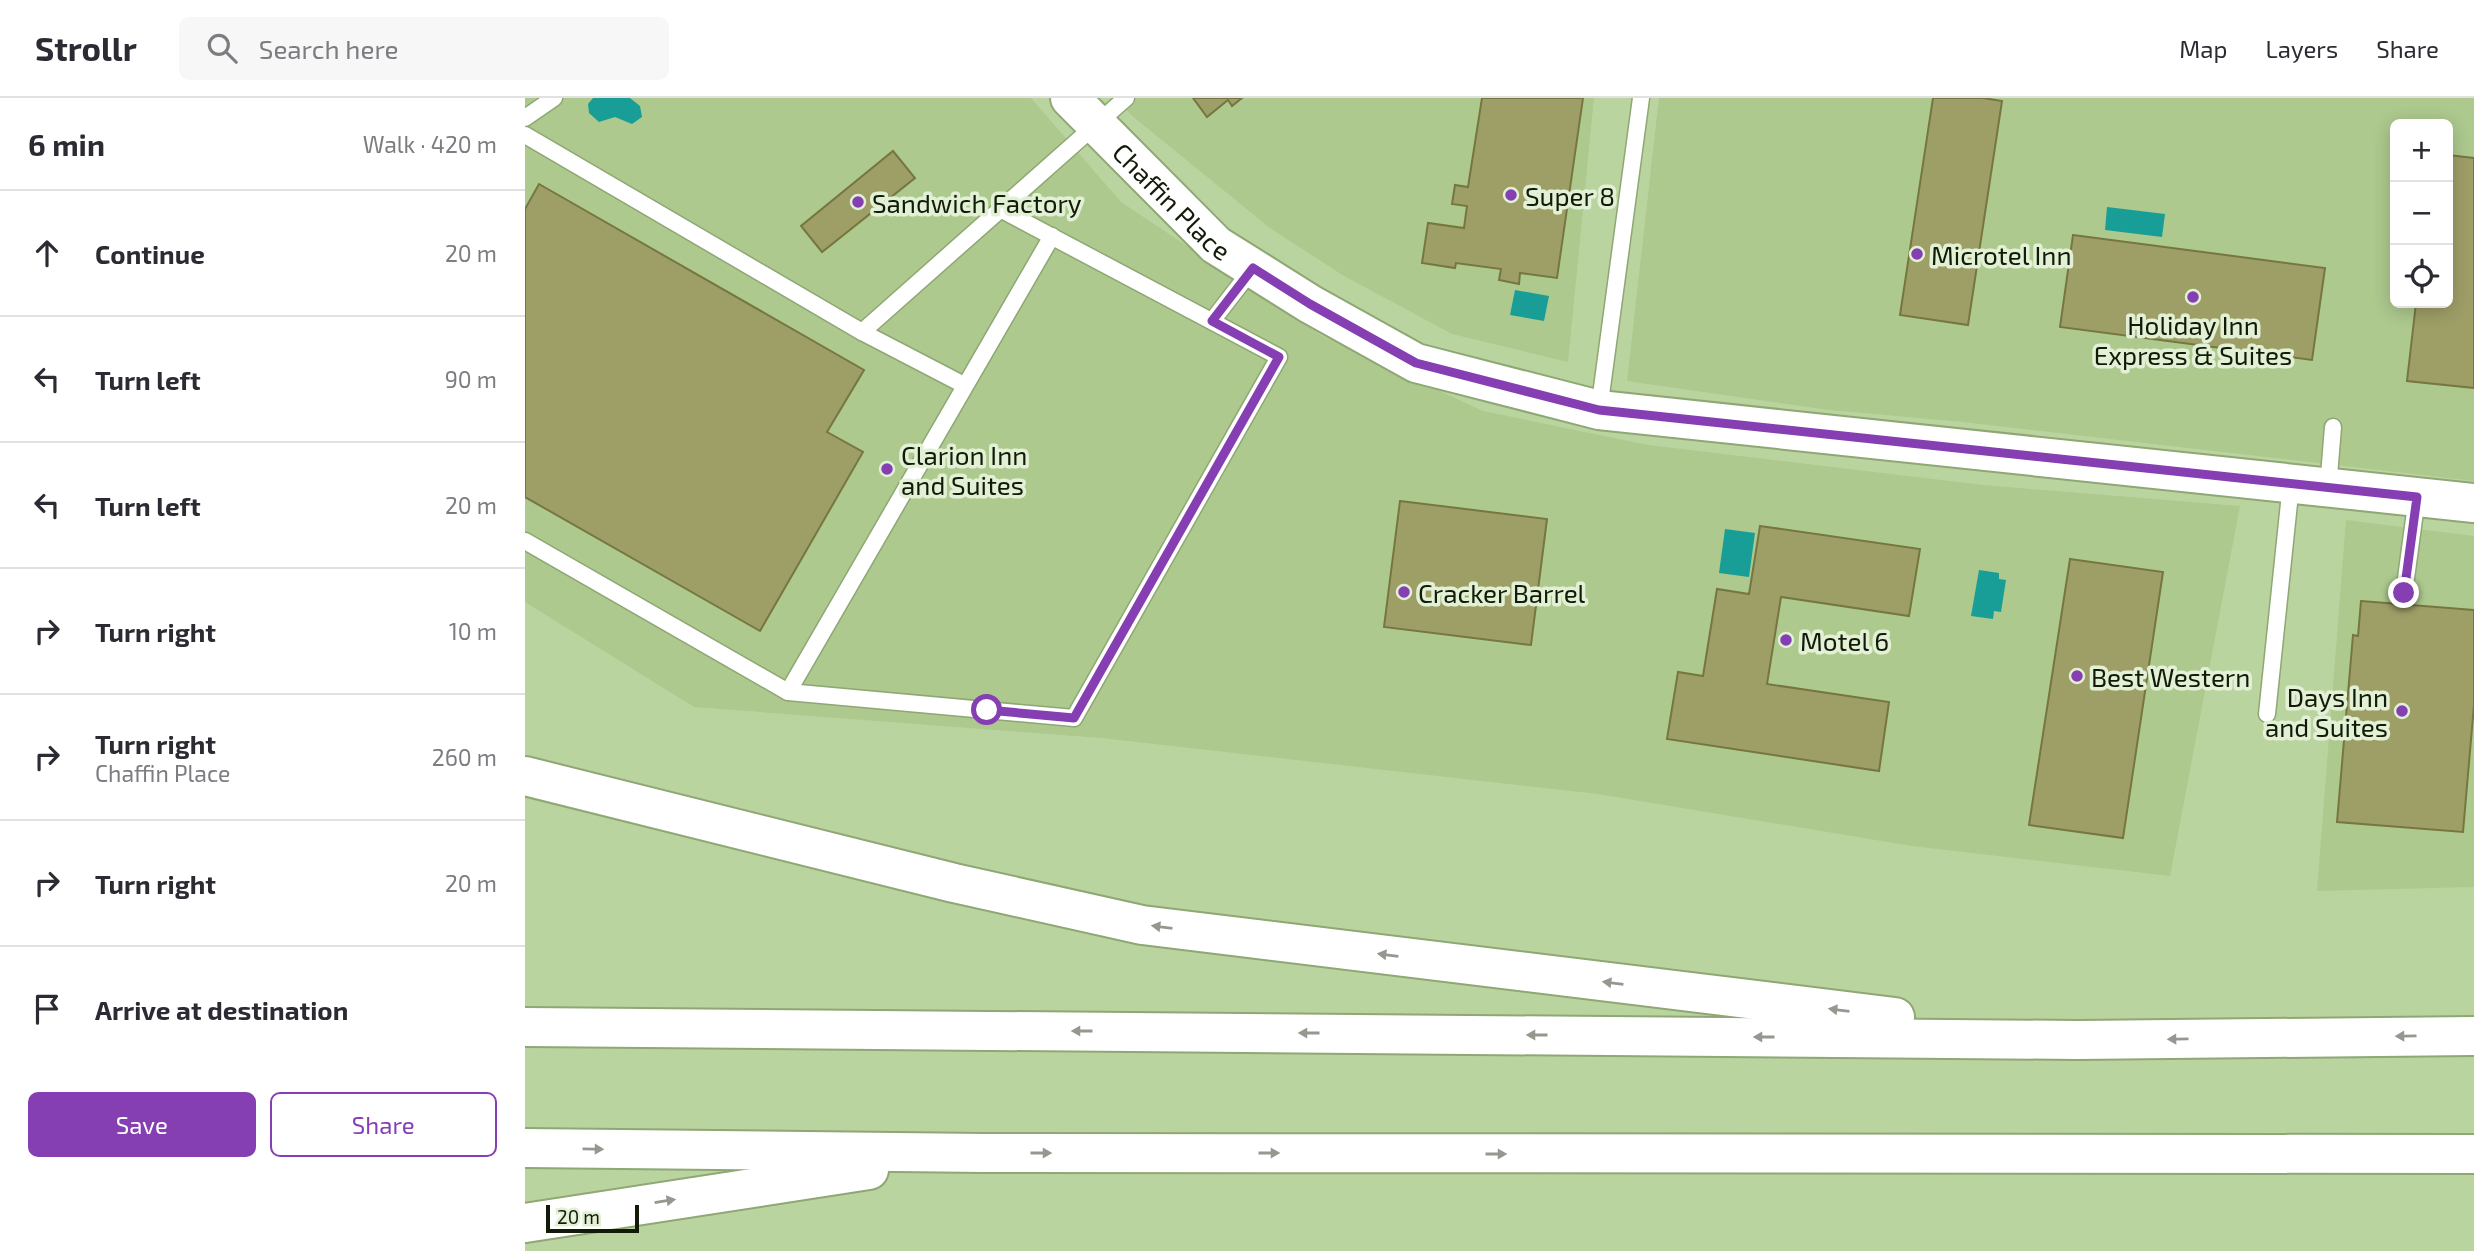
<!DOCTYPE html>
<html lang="en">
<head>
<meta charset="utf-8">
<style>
  body { margin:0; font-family:"Exo 2",sans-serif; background:#f7f7f7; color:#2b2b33 }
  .controls { position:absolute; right:21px; top:21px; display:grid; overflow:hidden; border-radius:10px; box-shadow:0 4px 18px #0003 }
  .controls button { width:63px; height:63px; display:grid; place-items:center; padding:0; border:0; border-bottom:2px solid #e1e1e2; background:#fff; color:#2b2b33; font:35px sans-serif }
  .scale { position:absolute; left:21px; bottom:18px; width:93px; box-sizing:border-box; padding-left:7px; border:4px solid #121b07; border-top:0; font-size:19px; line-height:24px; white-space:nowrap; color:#121b07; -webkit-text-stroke:5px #e2f0d5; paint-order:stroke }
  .stop { position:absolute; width:21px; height:21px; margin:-16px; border:5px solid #853fb2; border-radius:50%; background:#fff }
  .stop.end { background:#853fb2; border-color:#fff; box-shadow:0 2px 7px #0008 }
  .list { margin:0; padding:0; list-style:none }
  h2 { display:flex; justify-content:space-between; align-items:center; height:91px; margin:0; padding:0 28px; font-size:30px }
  h2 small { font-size:23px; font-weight:400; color:#7c7c81 }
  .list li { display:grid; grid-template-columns:46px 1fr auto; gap:21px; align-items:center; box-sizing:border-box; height:126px; padding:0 28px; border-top:2px solid #e1e1e2 }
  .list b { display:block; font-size:26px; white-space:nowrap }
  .list p { margin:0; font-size:23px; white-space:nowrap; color:#7c7c81 }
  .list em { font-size:23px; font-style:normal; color:#7c7c81 }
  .actions { display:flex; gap:14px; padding:21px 28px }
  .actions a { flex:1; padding:16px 0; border:2px solid #853fb2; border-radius:10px; text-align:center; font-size:24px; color:#853fb2 }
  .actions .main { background:#853fb2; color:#fff }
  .icon { flex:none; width:38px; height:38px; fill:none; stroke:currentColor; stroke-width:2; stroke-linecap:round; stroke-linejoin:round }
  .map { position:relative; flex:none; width:1949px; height:1153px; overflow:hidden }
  header { display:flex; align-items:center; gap:42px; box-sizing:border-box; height:98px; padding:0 35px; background:#fff; border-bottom:2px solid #e1e1e2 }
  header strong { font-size:33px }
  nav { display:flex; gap:38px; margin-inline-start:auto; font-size:24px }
  .search { width:490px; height:63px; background:#f7f7f7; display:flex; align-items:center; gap:18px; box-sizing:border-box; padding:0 24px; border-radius:10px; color:#7c7c81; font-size:26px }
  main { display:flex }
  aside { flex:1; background:#fff }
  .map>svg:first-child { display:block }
  .built { fill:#adc98e; fill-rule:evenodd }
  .water { fill:#189e97 }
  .building { fill:#9e9f67; stroke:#767740; stroke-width:2 }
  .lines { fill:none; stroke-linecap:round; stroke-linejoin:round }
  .service-casing { stroke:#8ea774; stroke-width:19 }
  .tertiary-casing { stroke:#8ea774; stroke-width:42 }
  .motorway-casing { stroke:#8ea774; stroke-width:42 }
  .service { stroke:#fff; stroke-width:16 }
  .tertiary { stroke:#fff; stroke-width:38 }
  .motorway { stroke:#fff; stroke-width:38 }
  .oneway { fill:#94988f }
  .route { stroke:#853fb2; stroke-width:9 }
  .poi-dot { fill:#853fb2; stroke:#e2f0d5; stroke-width:2.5 }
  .labels { text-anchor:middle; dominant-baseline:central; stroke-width:7; stroke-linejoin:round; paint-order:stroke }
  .poi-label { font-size:26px; fill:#121b07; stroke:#e2f0d5; text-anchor:start }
  .street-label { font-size:26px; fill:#121b07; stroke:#e2f0d5 }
</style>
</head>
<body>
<header>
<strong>Strollr</strong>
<div class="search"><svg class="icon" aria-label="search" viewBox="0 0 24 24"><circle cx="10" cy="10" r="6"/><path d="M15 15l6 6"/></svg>Search here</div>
<nav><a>Map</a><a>Layers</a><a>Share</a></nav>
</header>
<main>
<aside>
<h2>6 min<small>Walk · 420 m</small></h2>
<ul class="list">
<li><svg class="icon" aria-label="ahead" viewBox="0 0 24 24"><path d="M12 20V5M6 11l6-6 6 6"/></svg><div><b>Continue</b></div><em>20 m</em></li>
<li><svg class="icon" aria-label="left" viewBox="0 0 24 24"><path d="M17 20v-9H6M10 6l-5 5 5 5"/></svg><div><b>Turn left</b></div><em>90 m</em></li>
<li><svg class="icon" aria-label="left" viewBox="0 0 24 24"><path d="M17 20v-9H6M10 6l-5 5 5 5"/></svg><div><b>Turn left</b></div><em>20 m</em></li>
<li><svg class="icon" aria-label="right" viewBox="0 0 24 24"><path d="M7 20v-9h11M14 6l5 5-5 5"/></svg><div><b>Turn right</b></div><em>10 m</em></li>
<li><svg class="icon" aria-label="right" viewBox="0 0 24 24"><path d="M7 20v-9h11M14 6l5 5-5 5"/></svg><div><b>Turn right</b><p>Chaffin Place</p></div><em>260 m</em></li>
<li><svg class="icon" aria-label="right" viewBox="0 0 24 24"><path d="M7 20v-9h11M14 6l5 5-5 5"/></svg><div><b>Turn right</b></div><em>20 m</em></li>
<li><svg class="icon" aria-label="arrive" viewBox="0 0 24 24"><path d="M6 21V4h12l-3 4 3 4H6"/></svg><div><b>Arrive at destination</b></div></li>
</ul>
<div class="actions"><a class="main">Save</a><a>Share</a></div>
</aside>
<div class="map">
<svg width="1949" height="1153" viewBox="0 0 1949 1153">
  <rect width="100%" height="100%" fill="#bad49f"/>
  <!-- built -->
  <g class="built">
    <polygon points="0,0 506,0 596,104 797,238 958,313 1123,347 1458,387 1715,408 1645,778 1387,748 1073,696 576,640 169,609 0,504"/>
    <polygon points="591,0 1069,0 1043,264 927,236 819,178 745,130 606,17"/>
    <path d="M1134,0H1949V383L1438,324L1304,312L1102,283ZM1870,26H1923V205H1870Z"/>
    <polygon points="1821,422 1949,438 1949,789 1792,793"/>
  </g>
  <!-- water -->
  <g class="water">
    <polygon points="68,0 105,0 115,8 117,19 107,26 90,19 74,24 64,15 63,6"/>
    <polygon points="1582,109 1640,116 1637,139 1580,132"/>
    <polygon points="990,192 1024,198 1019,223 985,217"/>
    <polygon points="1200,431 1230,435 1224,479 1194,475"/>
    <polygon points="1454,472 1474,475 1474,481 1481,482 1476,514 1469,513 1468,521 1446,518"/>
  </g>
  <!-- building -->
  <g class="building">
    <polygon points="668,0 717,0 707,8 703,2 682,19"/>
    <polygon points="957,0 1058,0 1032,180 995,175 994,186 974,182 976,171 931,165 930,170 897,165 903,125 939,130 942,108 927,106 930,87 943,89"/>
    <polygon points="1408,0 1458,0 1477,3 1443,227 1375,217"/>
    <polygon points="368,53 390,80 297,154 276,128"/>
    <polygon points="1923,57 1949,60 1949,290 1882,283 1891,205 1923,205"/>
    <polygon points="14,86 339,272 302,334 338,354 235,533 0,399 0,111"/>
    <polygon points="1548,137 1800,170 1787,262 1535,229"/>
    <polygon points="875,403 1022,421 1006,547 859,529"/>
    <polygon points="1235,428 1395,451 1384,518 1256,499 1242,586 1364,604 1354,673 1142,641 1153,574 1178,578 1192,491 1224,496"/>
    <polygon points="1545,461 1638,474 1598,740 1504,727"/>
    <polygon points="1836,503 1949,512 1949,607 1938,734 1812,724 1828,537 1833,538"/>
  </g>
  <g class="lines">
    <defs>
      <g id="service">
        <polyline points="0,20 29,0"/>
        <polyline points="0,37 337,234 601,0"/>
        <polyline points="687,223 728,170"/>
        <polyline points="337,234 439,287"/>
        <polyline points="1074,312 1116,0"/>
        <polyline points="1803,390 1808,329"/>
        <polyline points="0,443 263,594 527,138"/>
        <polyline points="1879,495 1892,399"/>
        <polyline points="263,594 549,620 754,259 475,111"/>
        <polyline points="1742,616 1766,386"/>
      </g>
      <g id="tertiary">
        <path id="s1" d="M545,0L691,147L785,206L891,265L1074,312L1949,405"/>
      </g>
      <g id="motorway">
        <polyline points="0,678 429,785 617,827 1370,919"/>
        <polyline points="0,929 1552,942 1949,938"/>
        <polyline points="0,1050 459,1055 1949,1056"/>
        <polyline points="0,1125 344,1072"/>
      </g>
    </defs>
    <!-- service casing -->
    <use href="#service" class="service-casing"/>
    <!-- tertiary casing -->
    <use href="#tertiary" class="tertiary-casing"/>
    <!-- motorway casing -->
    <use href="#motorway" class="motorway-casing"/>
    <!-- service -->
    <use href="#service" class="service"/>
    <!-- tertiary -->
    <use href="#tertiary" class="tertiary"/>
    <!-- motorway -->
    <use href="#motorway" class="motorway"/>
  </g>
  <!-- one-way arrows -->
  <defs><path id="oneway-solid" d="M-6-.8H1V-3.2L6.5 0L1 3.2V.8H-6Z" transform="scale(1.75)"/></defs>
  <g class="oneway">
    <use href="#oneway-solid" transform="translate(637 829) rotate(-173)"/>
    <use href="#oneway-solid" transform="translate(863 857) rotate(-173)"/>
    <use href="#oneway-solid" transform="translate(1088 885) rotate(-173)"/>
    <use href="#oneway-solid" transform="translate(1314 912) rotate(-173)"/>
    <use href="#oneway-solid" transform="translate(557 933) rotate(-180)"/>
    <use href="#oneway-solid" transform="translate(784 935) rotate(-180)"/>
    <use href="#oneway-solid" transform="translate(1012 937) rotate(-180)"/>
    <use href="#oneway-solid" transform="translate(1881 938) rotate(179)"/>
    <use href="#oneway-solid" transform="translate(1239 939) rotate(-180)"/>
    <use href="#oneway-solid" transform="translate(1653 941) rotate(179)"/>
    <use href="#oneway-solid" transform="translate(68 1051) rotate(1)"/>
    <use href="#oneway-solid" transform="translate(516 1055)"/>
    <use href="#oneway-solid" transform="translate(744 1055)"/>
    <use href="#oneway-solid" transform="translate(971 1056)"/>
    <use href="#oneway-solid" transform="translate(140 1103) rotate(-9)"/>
  </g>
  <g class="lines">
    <!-- route -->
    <polyline class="route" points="462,612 549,620 754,259 687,223 728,170 785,206 891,265 1074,312 1892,399 1879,495"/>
  </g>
  <!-- markers -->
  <g class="poi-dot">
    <circle cx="986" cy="97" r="7"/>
    <circle cx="333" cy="104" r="7"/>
    <circle cx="1392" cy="156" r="7"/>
    <circle cx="1668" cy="199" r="7"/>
    <circle cx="362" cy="371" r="7"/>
    <circle cx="879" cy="494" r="7"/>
    <circle cx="1261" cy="542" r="7"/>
    <circle cx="1552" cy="578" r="7"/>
    <circle cx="1877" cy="613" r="7"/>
  </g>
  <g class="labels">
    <!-- poi labels -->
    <g class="poi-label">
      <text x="1000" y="97">Super 8</text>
      <text x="347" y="104">Sandwich Factory</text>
      <text x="1406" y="156">Microtel Inn</text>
      <text x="1668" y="226" text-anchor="middle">Holiday Inn<tspan x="1668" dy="30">Express &amp; Suites</tspan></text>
      <text x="376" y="356">Clarion Inn<tspan x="376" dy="30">and Suites</tspan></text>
      <text x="893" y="494">Cracker Barrel</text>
      <text x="1275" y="542">Motel 6</text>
      <text x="1566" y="578">Best Western</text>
      <text x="1863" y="598" text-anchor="end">Days Inn<tspan x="1863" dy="30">and Suites</tspan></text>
    </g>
    <!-- street labels -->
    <g class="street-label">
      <text stroke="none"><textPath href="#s1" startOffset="145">Chaffin Place</textPath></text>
    </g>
  </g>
</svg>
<div class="controls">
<button>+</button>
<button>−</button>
<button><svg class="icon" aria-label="locate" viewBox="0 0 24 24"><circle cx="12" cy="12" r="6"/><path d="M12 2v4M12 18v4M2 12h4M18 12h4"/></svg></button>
</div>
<div class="scale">20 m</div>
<div class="stop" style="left:462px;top:612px"></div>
<div class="stop end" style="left:1879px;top:495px"></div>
</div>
</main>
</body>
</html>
